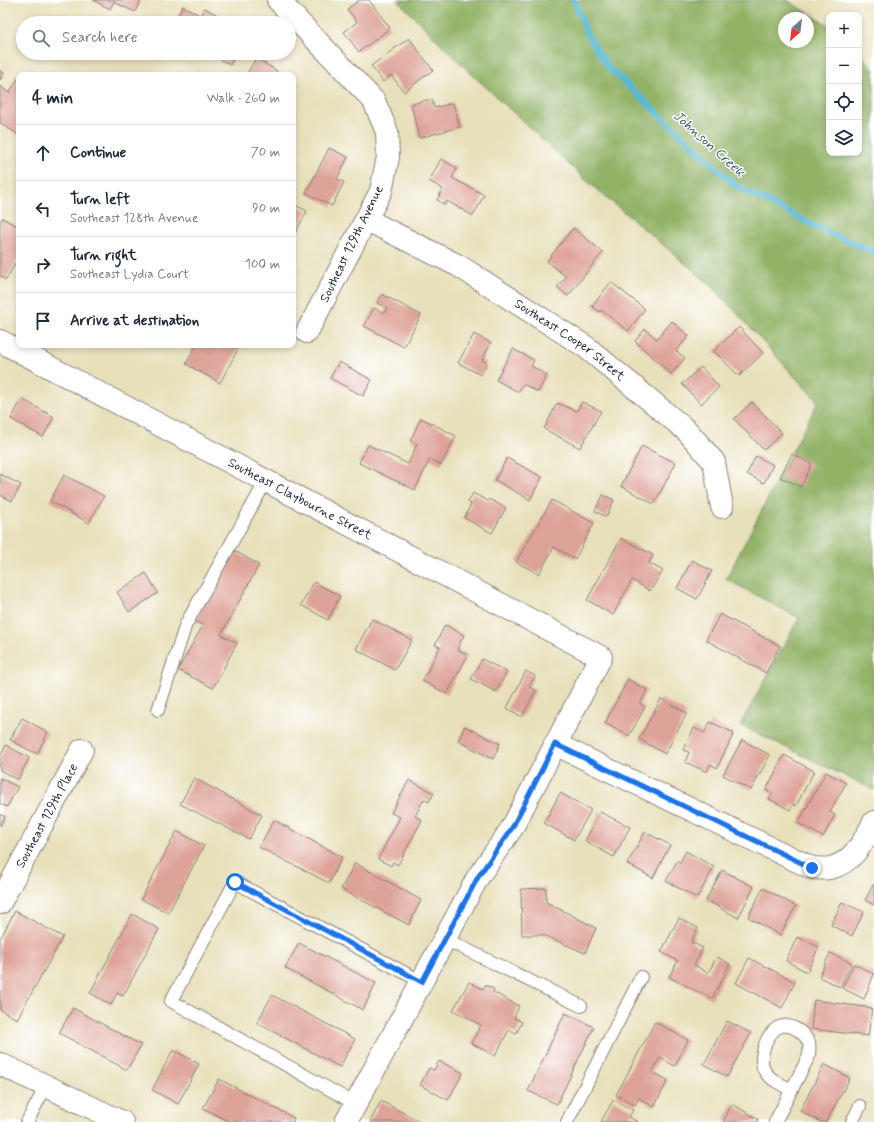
<!DOCTYPE html>
<html lang="en">
<head>
<meta charset="utf-8">
<style>
  body { margin:0; font-family:Mynerve,sans-serif; background:#f2f2f3; color:#1f2937 }
  .controls { position:absolute; right:12px; top:12px; display:grid; overflow:hidden; border-radius:8px; box-shadow:0 2px 6px #0003 }
  .controls button { width:36px; height:36px; display:grid; place-items:center; padding:0; border:0; border-bottom:1px solid #e0e1e3; background:#fff; color:#1f2937; font:20px sans-serif }
  .compass { position:absolute; left:778px; top:12px; width:36px; height:36px; border-radius:50%; background:#fff; box-shadow:0 2px 6px #0003; rotate:208deg }
  .stop { position:absolute; width:12px; height:12px; margin:-9px; border:3px solid #1a73e8; border-radius:50%; background:#fff }
  .stop.end { background:#1a73e8; border-color:#fff; box-shadow:0 1px 4px #0008 }
  .list { margin:0; padding:0; list-style:none }
  h2 { display:flex; justify-content:space-between; align-items:center; height:52px; margin:0; padding:0 16px; font-size:17px }
  h2 small { font-size:13px; font-weight:400; color:#747a83 }
  .list li { display:grid; grid-template-columns:26px 1fr auto; gap:12px; align-items:center; box-sizing:border-box; height:56px; padding:0 16px; border-top:1px solid #e0e1e3 }
  .list b { display:block; font-size:15px; white-space:nowrap }
  .list p { margin:0; font-size:13px; white-space:nowrap; color:#747a83 }
  .list em { font-size:13px; font-style:normal; color:#747a83 }
  .icon { flex:none; width:22px; height:22px; fill:none; stroke:currentColor; stroke-width:2; stroke-linecap:round; stroke-linejoin:round }
  .map { position:relative; flex:none; width:874px; height:1122px; overflow:hidden }
  .search { position:absolute; background:#fff; box-shadow:0 2px 6px #0003; left:16px; top:16px; width:280px; height:44px; display:flex; align-items:center; gap:10px; box-sizing:border-box; padding:0 14px; border-radius:22px; color:#747a83; font-size:15px }
  .panel { position:absolute; background:#fff; box-shadow:0 2px 6px #0003; left:16px; top:72px; width:280px; height:276px; border-radius:8px }
  .map>svg:first-child { display:block }
  .forest { fill:#92b266; stroke:#5a6a50; fill-rule:evenodd }
  .lines { fill:none; stroke-linecap:round; stroke-linejoin:round }
  .stream { stroke:#55b8d4; stroke-width:6 }
  .building { fill:#dea398 }
  .service-casing { stroke:#85817a; stroke-width:14 }
  .minor-casing { stroke:#85817a; stroke-width:24 }
  .primary-casing { stroke:#85817a; stroke-width:24 }
  .service { stroke:#fff; stroke-width:12 }
  .minor { stroke:#fff; stroke-width:22 }
  .primary { stroke:#fff; stroke-width:22 }
  .route { stroke:#1a73e8; stroke-width:5 }
  .labels { text-anchor:middle; dominant-baseline:central; stroke-width:3; stroke-linejoin:round; paint-order:stroke }
  .street-label { font-size:13px; fill:#22223b; stroke:#fff }
  .water-label { font-size:14px; font-style:italic; fill:#365e78; stroke:#fff }
</style>
</head>
<body>
<div class="map">
<svg width="874" height="1122" viewBox="0 0 874 1122">
  <rect width="100%" height="100%" fill="#fff"/>
  <filter id="ink" filterUnits="userSpaceOnUse"><feTurbulence type="fractalNoise" baseFrequency=".025" numOctaves="2"/><feDisplacementMap in="SourceGraphic" scale="8" xChannelSelector="R" yChannelSelector="G"/><feConvolveMatrix kernelMatrix="1 2 1 2 8 2 1 2 1" color-interpolation-filters="sRGB"/></filter>
  <filter id="wash" filterUnits="userSpaceOnUse"><feTurbulence type="fractalNoise" baseFrequency=".012" numOctaves="4" result="noise"/><feDisplacementMap in="SourceGraphic" scale="16" xChannelSelector="R" yChannelSelector="G"/><feGaussianBlur stdDeviation="0.9" result="paint"/><feColorMatrix in="noise" values="0 0 0 0 0 0 0 0 0 0 0 0 0 0 0 0 0 1.4 0 .05"/><feComposite in="paint" operator="in"/></filter>
  <g filter="url(#wash)">
    <rect width="100%" height="100%" fill="#e8e0ba"/>
    <!-- forest -->
    <path class="forest" d="M397,0H787L829,26V153H859V52L874,70V790L740,725L799,618L726,579L818,402L712,286L588,182L461,64ZM784,18H808V42H784Z"/>
    <g class="lines">
      <!-- stream -->
      <polyline class="stream" points="574,0 588,36 608,67 736,186 825,231 874,252"/>
    </g>
    <g id="blocks">
      <!-- building -->
      <g class="building">
        <polygon points="93,0 141,0 135,12 114,2 110,9"/>
        <polygon points="359,0 369,0 390,28 359,52 344,32 357,22 347,9"/>
        <polygon points="183,6 201,16 205,8 228,21 227,23 174,23"/>
        <polygon points="409,38 433,70 404,92 391,75 383,82 371,66"/>
        <polygon points="209,53 237,53 230,65"/>
        <polygon points="256,58 277,71 275,75 246,75"/>
        <polygon points="0,70 4,73 0,80"/>
        <polygon points="19,77 19,135 0,123 0,86 9,93"/>
        <polygon points="432,99 434,108 453,103 460,127 419,138 411,104"/>
        <polygon points="329,148 348,157 337,179 344,182 332,206 306,193"/>
        <polygon points="441,159 457,168 452,178 484,195 473,216 447,201 445,205 437,200 443,189 429,181"/>
        <polygon points="293,204 307,211 293,237"/>
        <polygon points="2,218 19,227 19,256 6,280 0,276 0,222"/>
        <polygon points="573,228 603,252 568,296 557,287 566,277 547,261"/>
        <polygon points="611,282 645,309 628,331 601,310 600,312 592,306"/>
        <polygon points="382,294 421,315 404,347 364,326 374,308 384,313 387,308 377,303"/>
        <polygon points="672,321 689,336 676,351 685,358 671,374 635,341 645,329 657,339"/>
        <polygon points="739,327 763,353 739,376 714,351"/>
        <polygon points="474,334 491,343 482,360 487,363 481,375 458,363"/>
        <polygon points="196,345 240,345 220,383 186,364"/>
        <polygon points="513,349 534,360 531,366 547,375 538,392 523,384 518,392 496,380"/>
        <polygon points="339,362 372,380 363,396 330,378"/>
        <polygon points="701,367 719,387 701,404 682,384"/>
        <polygon points="22,399 54,417 43,437 11,419"/>
        <polygon points="582,402 601,411 580,448 544,429 557,403 577,411"/>
        <polygon points="752,402 782,433 764,450 734,419"/>
        <polygon points="421,418 456,436 441,465 430,459 415,490 359,463 368,445 408,464 417,444 410,441"/>
        <polygon points="642,446 676,463 654,504 621,486"/>
        <polygon points="792,454 812,464 801,487 780,477"/>
        <polygon points="756,456 773,465 764,483 747,474"/>
        <polygon points="507,458 542,477 530,500 495,480"/>
        <polygon points="0,474 21,485 12,501 0,495"/>
        <polygon points="64,475 104,496 89,523 50,501"/>
        <polygon points="473,493 488,501 489,499 506,508 492,533 464,518 471,504 468,502"/>
        <polygon points="603,495 614,500 606,517 595,511"/>
        <polygon points="552,500 594,523 575,559 554,547 539,574 516,562"/>
        <polygon points="621,538 653,555 649,563 663,571 650,591 632,580 613,615 587,600"/>
        <polygon points="233,550 259,565 221,635 237,643 213,688 178,670 203,625 195,621"/>
        <polygon points="692,560 712,571 697,599 677,588"/>
        <polygon points="146,573 158,593 129,612 117,592"/>
        <polygon points="314,582 340,596 328,620 301,605"/>
        <polygon points="720,614 780,646 766,673 706,640"/>
        <polygon points="372,619 412,640 395,670 356,649"/>
        <polygon points="445,625 464,635 457,649 468,655 447,694 422,681 440,647 435,645"/>
        <polygon points="482,659 507,672 496,692 471,679"/>
        <polygon points="526,671 535,676 529,687 536,690 522,717 507,708"/>
        <polygon points="628,679 647,690 640,704 645,707 629,736 605,723"/>
        <polygon points="661,699 687,713 665,754 639,739"/>
        <polygon points="22,718 48,732 37,754 10,740"/>
        <polygon points="710,722 734,733 717,768 710,764 707,772 685,762 689,752 683,750 694,728 704,733"/>
        <polygon points="465,726 500,744 493,759 458,741"/>
        <polygon points="742,740 770,755 751,790 723,775"/>
        <polygon points="6,745 29,758 18,780 0,770 0,757"/>
        <polygon points="784,755 814,771 796,806 793,804 790,810 769,799 772,793 766,790"/>
        <polygon points="826,772 846,783 830,812 835,815 823,837 798,823"/>
        <polygon points="0,778 18,787 7,807 0,804"/>
        <polygon points="194,778 262,815 249,839 180,804"/>
        <polygon points="409,780 434,793 429,802 424,799 415,816 422,820 398,865 393,862 391,866 378,859 400,817 391,813"/>
        <polygon points="560,793 591,810 574,840 544,823"/>
        <polygon points="600,812 630,827 614,857 585,841"/>
        <polygon points="0,814 5,817 0,826"/>
        <polygon points="274,820 342,857 329,883 259,847"/>
        <polygon points="177,831 204,846 168,913 141,899"/>
        <polygon points="645,832 670,845 653,878 627,864"/>
        <polygon points="686,851 714,867 697,898 666,881 677,861 680,862"/>
        <polygon points="355,863 421,900 409,925 341,889"/>
        <polygon points="722,870 754,887 738,918 706,900"/>
        <polygon points="873,885 874,885 874,905 865,900"/>
        <polygon points="546,888 546,902 596,928 585,953 543,935 522,935 521,889"/>
        <polygon points="763,888 796,906 780,935 748,917"/>
        <polygon points="842,902 864,912 852,936 831,925"/>
        <polygon points="15,911 63,937 17,1019 0,1010 0,939"/>
        <polygon points="132,914 159,929 123,996 117,993 111,1005 90,993"/>
        <polygon points="679,918 698,928 691,942 703,948 694,965 708,973 717,957 730,964 712,999 669,977 678,961 661,952"/>
        <polygon points="797,937 819,947 807,972 786,961"/>
        <polygon points="299,943 376,983 363,1010 285,968"/>
        <polygon points="830,953 852,963 840,987 819,977"/>
        <polygon points="749,958 795,982 782,1008 736,983"/>
        <polygon points="854,964 874,974 864,999 842,988"/>
        <polygon points="469,982 483,989 485,985 494,989 493,992 519,1006 514,1018 522,1022 516,1034 509,1030 495,1056 471,1043 481,1025 453,1010"/>
        <polygon points="272,995 355,1039 340,1067 257,1023"/>
        <polygon points="814,1000 872,1008 868,1036 811,1029"/>
        <polygon points="73,1008 141,1045 127,1070 59,1033"/>
        <polygon points="565,1013 594,1027 557,1104 528,1091"/>
        <polygon points="727,1021 751,1033 727,1077 704,1064"/>
        <polygon points="655,1022 688,1040 675,1066 660,1058 652,1072 668,1080 654,1107 639,1098 635,1105 616,1095"/>
        <polygon points="173,1050 199,1064 178,1104 152,1090"/>
        <polygon points="439,1061 463,1073 448,1100 420,1085 429,1068 434,1070"/>
        <polygon points="824,1064 850,1078 826,1122 821,1122 800,1111"/>
        <polygon points="219,1079 294,1118 293,1122 230,1122 203,1108"/>
        <polygon points="613,1100 633,1110 629,1117 638,1122 601,1122"/>
        <polygon points="381,1101 421,1122 370,1122"/>
        <polygon points="732,1104 758,1119 757,1122 723,1122"/>
      </g>
    </g>
  </g>
  <g filter="url(#ink)">
    <use href="#blocks" fill-opacity="0" stroke="#85817a" stroke-width="1"/>
    <g class="lines">
      <defs>
        <g id="service">
          <polyline points="158,710 186,624 266,481"/>
          <polyline points="445,939 581,1006"/>
          <polyline points="356,1104 171,1001 235,882 422,982"/>
          <polyline points="27,1122 46,1086"/>
          <polyline points="567,1122 641,977"/>
          <path d="M775,1122L809,1056C809,1052 810,1047 809,1043C804,1032 789,1021 777,1028C765,1036 757,1061 766,1073C772,1081 783,1085 791,1090"/>
          <polyline points="852,1122 860,1106"/>
        </g>
        <g id="minor">
          <polyline points="278,0 374,101 387,132 388,157 381,191 307,332"/>
          <path id="s1" d="M367,220L459,266L586,347L687,431L714,462L722,507"/>
          <path id="s2" d="M0,341L601,657L512,828L478,877L346,1122"/>
          <path d="M555,744L812,868C818,868 825,869 830,868C853,863 864,841 874,822"/>
          <path id="s3" d="M0,903L82,750"/>
        </g>
        <polyline id="primary" points="0,1064 122,1122"/>
      </defs>
      <!-- service casing -->
      <use href="#service" class="service-casing"/>
      <!-- minor casing -->
      <use href="#minor" class="minor-casing"/>
      <!-- primary casing -->
      <use href="#primary" class="primary-casing"/>
      <!-- service -->
      <use href="#service" class="service"/>
      <!-- minor -->
      <use href="#minor" class="minor"/>
      <!-- primary -->
      <use href="#primary" class="primary"/>
    </g>
  </g>
  <g class="lines" filter="url(#ink)">
    <!-- route -->
    <polyline class="route" points="235,882 422,982 478,877 512,828 555,744 812,868"/>
  </g>
  <g class="labels">
    <!-- street labels -->
    <g class="street-label">
      <text transform="translate(352 244) rotate(-64)">Southeast 129th Avenue</text>
      <text stroke="none"><textPath href="#s1" startOffset="236">Southeast Cooper Street</textPath></text>
      <text stroke="none"><textPath href="#s2" startOffset="339">Southeast Claybourne Street</textPath></text>
      <text stroke="none"><textPath href="#s3" startOffset="99">Southeast 129th Place</textPath></text>
    </g>
    <!-- water labels -->
    <g class="water-label">
      <text transform="translate(709 144) rotate(42)">Johnson Creek</text>
    </g>
  </g>
</svg>
<div class="controls">
<button>+</button>
<button>−</button>
<button><svg class="icon" aria-label="locate" viewBox="0 0 24 24"><circle cx="12" cy="12" r="6"/><path d="M12 2v4M12 18v4M2 12h4M18 12h4"/></svg></button>
<button><svg class="icon" aria-label="layers" viewBox="0 0 24 24"><path d="M12 4l9 5-9 5-9-5zM3 14l9 5 9-5"/></svg></button>
</div>
<svg class="compass" viewBox="-18 -18 36 36"><path d="M0-13l5 13h-10z" fill="#e53935"/><path d="M0 13l5-13h-10z" fill="#747a83"/></svg>
<div class="stop" style="left:235px;top:882px"></div>
<div class="stop end" style="left:812px;top:868px"></div>
<div class="search"><svg class="icon" aria-label="search" viewBox="0 0 24 24"><circle cx="10" cy="10" r="6"/><path d="M15 15l6 6"/></svg>Search here</div>
<section class="panel">
<h2>4 min<small>Walk · 260 m</small></h2>
<ul class="list">
<li><svg class="icon" aria-label="ahead" viewBox="0 0 24 24"><path d="M12 20V5M6 11l6-6 6 6"/></svg><div><b>Continue</b></div><em>70 m</em></li>
<li><svg class="icon" aria-label="left" viewBox="0 0 24 24"><path d="M17 20v-9H6M10 6l-5 5 5 5"/></svg><div><b>Turn left</b><p>Southeast 128th Avenue</p></div><em>90 m</em></li>
<li><svg class="icon" aria-label="right" viewBox="0 0 24 24"><path d="M7 20v-9h11M14 6l5 5-5 5"/></svg><div><b>Turn right</b><p>Southeast Lydia Court</p></div><em>100 m</em></li>
<li><svg class="icon" aria-label="arrive" viewBox="0 0 24 24"><path d="M6 21V4h12l-3 4 3 4H6"/></svg><div><b>Arrive at destination</b></div></li>
</ul>
</section>
</div>
</body>
</html>
